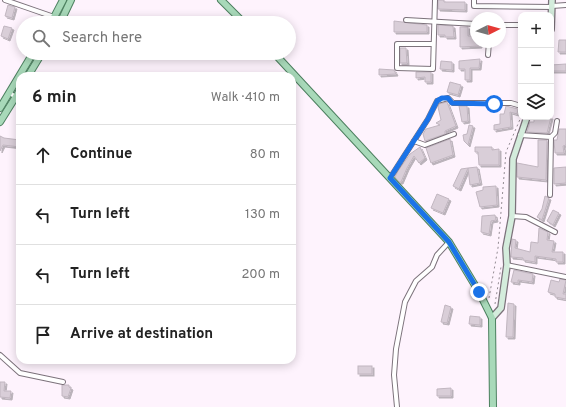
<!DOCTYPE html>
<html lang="en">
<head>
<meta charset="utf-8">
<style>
  body { margin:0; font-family:Overpass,sans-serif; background:#f6f6f6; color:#222 }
  .controls { position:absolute; right:12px; top:12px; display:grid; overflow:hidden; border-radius:8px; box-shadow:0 2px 10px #0003 }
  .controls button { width:36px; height:36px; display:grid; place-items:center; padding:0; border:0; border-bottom:1px solid #e0e0e0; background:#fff; color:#222; font:20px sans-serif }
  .compass { position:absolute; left:470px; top:12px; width:36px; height:36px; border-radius:50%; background:#fff; box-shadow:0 2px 10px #0003; rotate:84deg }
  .stop { position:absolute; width:12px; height:12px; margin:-9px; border:3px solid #1a73e8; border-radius:50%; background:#fff }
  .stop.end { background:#1a73e8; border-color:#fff; box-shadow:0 1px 4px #0008 }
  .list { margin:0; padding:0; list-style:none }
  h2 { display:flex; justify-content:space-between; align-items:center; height:52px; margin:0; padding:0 16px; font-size:17px }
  h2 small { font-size:13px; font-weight:400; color:#767676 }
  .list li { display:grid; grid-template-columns:26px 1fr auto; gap:12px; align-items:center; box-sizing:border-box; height:60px; padding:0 16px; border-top:1px solid #e0e0e0 }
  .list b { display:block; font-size:15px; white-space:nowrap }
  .list em { font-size:13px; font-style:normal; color:#767676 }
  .icon { flex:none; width:22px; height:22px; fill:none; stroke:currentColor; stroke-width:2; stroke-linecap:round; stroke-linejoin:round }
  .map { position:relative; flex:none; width:566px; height:407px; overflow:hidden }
  .search { position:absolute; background:#fff; box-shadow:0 2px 10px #0003; left:16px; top:16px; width:280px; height:44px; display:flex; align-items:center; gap:10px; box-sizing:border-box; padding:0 14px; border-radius:22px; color:#767676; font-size:15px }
  .panel { position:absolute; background:#fff; box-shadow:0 2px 10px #0003; left:16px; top:72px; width:280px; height:292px; border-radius:12px }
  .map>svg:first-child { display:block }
  .building { fill:#d9ced8; stroke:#c1b6c0; filter:url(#shadow) }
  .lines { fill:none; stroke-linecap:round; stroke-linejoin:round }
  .minor-casing { stroke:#7c727b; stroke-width:6 }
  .secondary-casing { stroke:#7c727b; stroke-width:8 }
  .primary-casing { stroke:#4d8060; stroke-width:8 }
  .path { stroke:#948c93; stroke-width:1; stroke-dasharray:2 3; stroke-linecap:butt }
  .minor { stroke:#fff; stroke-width:4 }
  .secondary { stroke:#d4ecdc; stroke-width:5.5 }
  .primary { stroke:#a8d9b9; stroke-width:6 }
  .route { stroke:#1a73e8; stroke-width:5 }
</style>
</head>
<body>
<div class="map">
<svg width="566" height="407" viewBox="0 0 566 407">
  <defs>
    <filter id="shadow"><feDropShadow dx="2" dy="2" stdDeviation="0" flood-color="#0004"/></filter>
  </defs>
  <rect width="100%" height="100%" fill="#fef3fd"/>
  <!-- building -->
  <g class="building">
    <polygon points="438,0 444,0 444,2 465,2 465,10 438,9"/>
    <polygon points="8,5 15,7 12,18 5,16"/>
    <polygon points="394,21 427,25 427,32 394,32"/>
    <polygon points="438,25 453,26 454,37 445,37 445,35 438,35"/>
    <polygon points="4,26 12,28 8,39 1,36"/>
    <polygon points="460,27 468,27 468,36 476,36 476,42 480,42 480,46 460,47"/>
    <polygon points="559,40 566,40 566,52 558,52"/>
    <polygon points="400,48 406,48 407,63 400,63"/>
    <polygon points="480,59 479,68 470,68 470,80 465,80 465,69 459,69 459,61"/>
    <polygon points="441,61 452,62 452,70 440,69"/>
    <polygon points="566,64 566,71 551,71 551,65"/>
    <polygon points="379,69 394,70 396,74 379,75"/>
    <polygon points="416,72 431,72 431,82 425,82 425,77 416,78"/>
    <polygon points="450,82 461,85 458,95 447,92"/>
    <polygon points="447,102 456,126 445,131 445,134 425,141 423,134 426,129 440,125 436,123 441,120 438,107 439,104"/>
    <polygon points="459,106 467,106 468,121 462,122"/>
    <polygon points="506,106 518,109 517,114 510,112 511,127 494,130 494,125 500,124 500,114 504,114"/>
    <polygon points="534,117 551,117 547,133 527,132 530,122 534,122"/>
    <polygon points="469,125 473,126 468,145 464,141 463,135 467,134"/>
    <polygon points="559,129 566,129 566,145 563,146 564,153 555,153 554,140 557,140"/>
    <polygon points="0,136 4,138 20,140 20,147 3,145 0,151"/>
    <polygon points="450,139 453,155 431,163 426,148"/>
    <polygon points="538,140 547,140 546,180 517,177 517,163 538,167"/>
    <polygon points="420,147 425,158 419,163 414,156 407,168 401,182 399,182 395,177 398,171 410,154"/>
    <polygon points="475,147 492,147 492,150 499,149 499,165 479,165 478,152 475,152"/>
    <polygon points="477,167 480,183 470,185 468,168"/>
    <polygon points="566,167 566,183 554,184 554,168"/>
    <polygon points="468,168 459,189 453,186 461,169"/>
    <polygon points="496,186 497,205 480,207 476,192 483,190 483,187"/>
    <polygon points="437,194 449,199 443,213 431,208"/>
    <polygon points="545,196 549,198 542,220 537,217 542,209"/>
    <polygon points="553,210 559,213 553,225 547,221"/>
    <polygon points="495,215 496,220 491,221 489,234 481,232 482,216"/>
    <polygon points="539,228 548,232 547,240 554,241 552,252 563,252 563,262 556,262 556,259 535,256 535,262 523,260 523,258 511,257 512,239 516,240 515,248 530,252 531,242 538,243"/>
    <polygon points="514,270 533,274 532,282 518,280 518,283 511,282"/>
    <polygon points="560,279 566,280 563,294 566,294 566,299 555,297 555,294 548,292 551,280 559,282"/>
    <polygon points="508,303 514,304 513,337 506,337"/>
    <polygon points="445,305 451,307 447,323 441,322"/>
    <polygon points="470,316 480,317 480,325 469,324"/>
    <rect x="358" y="366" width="14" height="8"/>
    <polygon points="0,382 5,382 4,391 11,391 10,398 0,397"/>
    <polygon points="62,385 69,385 69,387 71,388 68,397 62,396"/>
    <polygon points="451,388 451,396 437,396 437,389"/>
  </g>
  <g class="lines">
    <defs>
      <g id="minor">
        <polyline points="5,0 54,17"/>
        <polyline points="474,0 474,6 552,7"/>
        <polyline points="552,6 566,5"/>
        <polyline points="406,20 476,24"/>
        <polyline points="500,25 521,25"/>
        <polyline points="433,44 397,44 397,68 433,69 435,0"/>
        <polyline points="488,55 489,42"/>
        <polyline points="9,92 20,101"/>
        <polyline points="520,135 551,137 550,195"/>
        <polyline points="551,137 555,133 557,121"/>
        <polyline points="414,141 425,145 454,134"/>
        <polyline points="390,178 428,119 437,101 448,98 453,103 511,103 521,106"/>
        <polyline points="512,216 526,217 555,232"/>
        <polyline points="507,265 566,277"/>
        <polyline points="0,355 20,373 63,382"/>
        <polyline points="397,407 394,375 396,349 405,302 416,281 432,267 437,255 449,242"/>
      </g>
      <g id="secondary">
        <polyline points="551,29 552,0"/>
        <polyline points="492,318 501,308 507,265 506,248 512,216 513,159 527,117"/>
      </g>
      <g id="primary">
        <polyline points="221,0 244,23"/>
        <polyline points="51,23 63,0"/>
        <polyline points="60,23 71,0"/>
        <polyline points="274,53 449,242 479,292 492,318 493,407"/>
        <polyline points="28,76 42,53"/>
        <polyline points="0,108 33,53"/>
        <polyline points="0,122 20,90"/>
      </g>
    </defs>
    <!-- minor casing -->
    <use href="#minor" class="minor-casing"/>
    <!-- secondary casing -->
    <use href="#secondary" class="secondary-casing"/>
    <!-- primary casing -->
    <use href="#primary" class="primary-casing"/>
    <!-- path -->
    <g class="path">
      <polyline points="489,298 498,248 506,152 521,117"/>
      <polyline points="495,304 501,267"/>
    </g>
    <!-- minor -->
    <use href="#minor" class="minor"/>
    <!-- secondary -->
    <use href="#secondary" class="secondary"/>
    <!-- primary -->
    <use href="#primary" class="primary"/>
  </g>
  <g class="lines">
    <!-- route -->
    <polyline class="route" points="479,292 449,242 390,178 428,119 437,101 442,98 448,98 452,103 494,104"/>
  </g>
</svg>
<div class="controls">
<button>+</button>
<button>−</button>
<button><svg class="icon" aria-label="layers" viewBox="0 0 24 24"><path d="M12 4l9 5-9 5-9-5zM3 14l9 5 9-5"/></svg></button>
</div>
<svg class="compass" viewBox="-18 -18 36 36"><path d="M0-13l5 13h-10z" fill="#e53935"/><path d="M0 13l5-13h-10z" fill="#767676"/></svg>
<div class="stop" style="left:494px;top:104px"></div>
<div class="stop end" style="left:479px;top:292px"></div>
<div class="search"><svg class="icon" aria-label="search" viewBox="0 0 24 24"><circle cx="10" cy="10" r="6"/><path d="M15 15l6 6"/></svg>Search here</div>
<section class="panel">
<h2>6 min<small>Walk · 410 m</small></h2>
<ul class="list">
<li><svg class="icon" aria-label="ahead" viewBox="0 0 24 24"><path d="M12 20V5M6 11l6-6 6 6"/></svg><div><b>Continue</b></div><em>80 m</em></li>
<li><svg class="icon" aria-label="left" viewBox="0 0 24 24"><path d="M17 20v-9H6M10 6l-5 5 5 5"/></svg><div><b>Turn left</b></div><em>130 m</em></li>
<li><svg class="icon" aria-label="left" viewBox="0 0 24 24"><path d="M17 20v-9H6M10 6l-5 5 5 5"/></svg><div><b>Turn left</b></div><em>200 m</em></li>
<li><svg class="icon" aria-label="arrive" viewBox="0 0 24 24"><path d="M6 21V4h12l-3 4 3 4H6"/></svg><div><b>Arrive at destination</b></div></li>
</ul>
</section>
</div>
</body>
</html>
